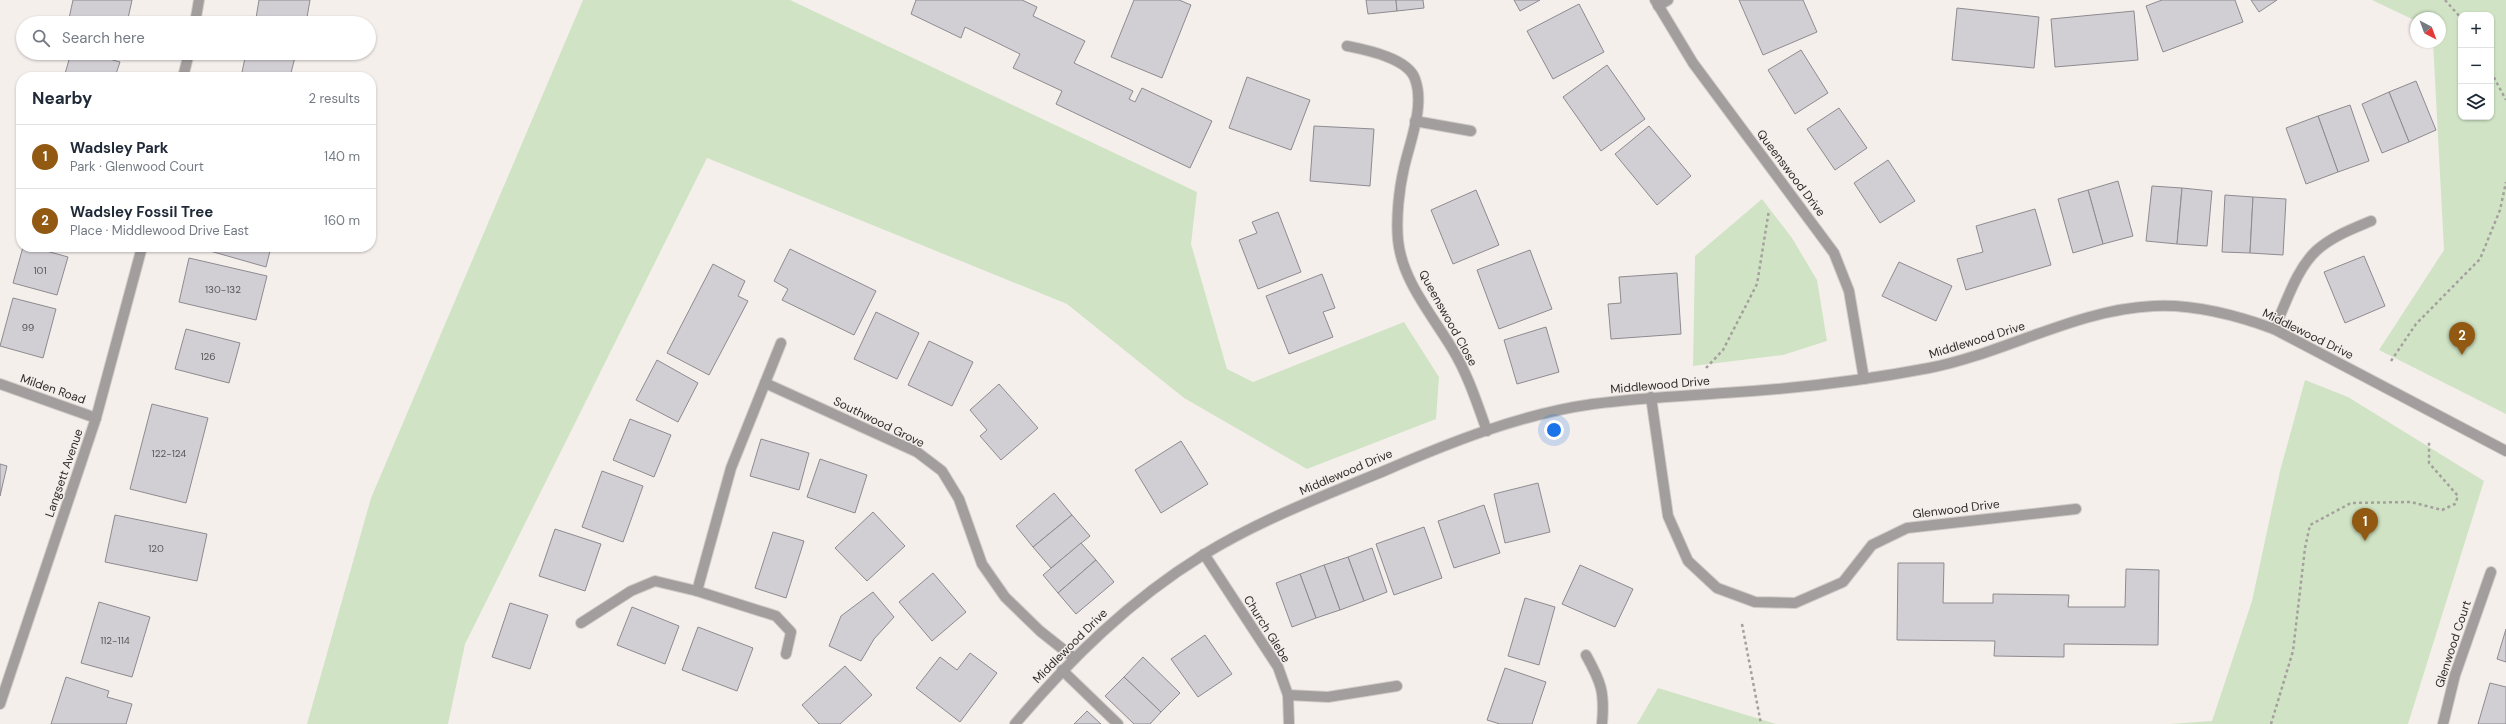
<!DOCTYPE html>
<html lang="en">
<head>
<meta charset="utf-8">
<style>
  body { margin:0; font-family:"DM Sans",sans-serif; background:#f2f2f3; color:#1f2937 }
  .controls { position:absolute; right:12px; top:12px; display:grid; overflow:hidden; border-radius:8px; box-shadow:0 1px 3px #0004 }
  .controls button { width:36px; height:36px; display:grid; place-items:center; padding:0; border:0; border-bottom:1px solid #e0e1e3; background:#fff; color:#1f2937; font:20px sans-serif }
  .compass { position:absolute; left:2410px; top:12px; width:36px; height:36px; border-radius:50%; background:#fff; box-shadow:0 1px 3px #0004; rotate:139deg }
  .you { position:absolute; left:1554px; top:430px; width:14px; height:14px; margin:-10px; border:3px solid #fff; border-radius:50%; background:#1a73e8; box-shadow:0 0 0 6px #1a73e833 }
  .badge { display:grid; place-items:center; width:26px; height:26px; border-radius:50%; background:#915912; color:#fff; font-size:13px; font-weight:700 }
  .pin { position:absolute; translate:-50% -33px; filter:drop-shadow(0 1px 2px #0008) }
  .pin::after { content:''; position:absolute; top:21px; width:14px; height:12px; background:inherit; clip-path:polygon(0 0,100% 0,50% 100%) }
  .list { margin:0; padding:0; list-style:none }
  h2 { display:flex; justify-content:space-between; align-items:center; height:52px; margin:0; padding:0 16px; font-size:17px }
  h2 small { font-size:13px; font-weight:400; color:#747a83 }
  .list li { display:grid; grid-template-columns:26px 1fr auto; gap:12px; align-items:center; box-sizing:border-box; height:64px; padding:0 16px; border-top:1px solid #e0e1e3 }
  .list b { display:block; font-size:15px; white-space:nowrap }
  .list p { margin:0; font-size:13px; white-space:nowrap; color:#747a83 }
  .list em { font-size:13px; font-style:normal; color:#747a83 }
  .icon { flex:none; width:22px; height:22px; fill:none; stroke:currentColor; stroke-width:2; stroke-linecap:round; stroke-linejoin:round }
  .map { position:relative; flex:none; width:2506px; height:724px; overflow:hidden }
  .search { position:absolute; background:#fff; box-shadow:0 1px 3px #0004; left:16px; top:16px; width:360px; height:44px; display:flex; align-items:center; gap:10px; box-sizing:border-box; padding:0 14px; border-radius:22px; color:#747a83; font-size:15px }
  .panel { position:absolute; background:#fff; box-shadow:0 1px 3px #0004; left:16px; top:72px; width:360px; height:180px; border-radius:16px }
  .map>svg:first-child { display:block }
  .green { fill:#d0e4c5; fill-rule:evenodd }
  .building { fill:#d2cfd4; stroke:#8d8b90 }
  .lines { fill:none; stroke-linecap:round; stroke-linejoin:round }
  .lane-casing { stroke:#d1ccc9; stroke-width:12 }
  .street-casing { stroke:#d1ccc9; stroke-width:12 }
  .path { stroke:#a5a09e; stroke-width:2.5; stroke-dasharray:3 3; stroke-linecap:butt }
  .lane { stroke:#a19e9d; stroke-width:10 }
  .street { stroke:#a19e9d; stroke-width:10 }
  .labels { text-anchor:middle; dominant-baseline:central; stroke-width:3; stroke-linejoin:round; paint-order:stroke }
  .number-label { font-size:10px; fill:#585656 }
  .street-label { font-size:12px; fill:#2f2d2c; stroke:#f5efec }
</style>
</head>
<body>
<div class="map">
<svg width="2506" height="724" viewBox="0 0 2506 724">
  <rect width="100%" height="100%" fill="#f5efec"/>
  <!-- green -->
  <g class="green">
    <polygon points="583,0 790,0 1197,192 1191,244 1227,369 1253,382 1404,322 1439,377 1436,419 1307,469 1184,398 1067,304 707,158 465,644 448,724 307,724 371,498"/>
    <path d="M2372,0H2506V414L2379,350L2444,250L2433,42H2440V18H2416V21ZM2461,15H2491V117H2461Z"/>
    <polygon points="1762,199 1792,238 1817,280 1827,341 1783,355 1693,366 1695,256"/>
    <polygon points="2305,380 2348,397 2484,481 2408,724 2169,724 2212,721 2252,601 2280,471"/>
    <polygon points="1658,688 1776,724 1637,724"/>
  </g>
  <!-- building -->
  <g class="building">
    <polygon points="73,0 132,0 127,23 68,23"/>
    <polygon points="259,0 310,0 306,23 285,23 256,18"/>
    <polygon points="916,0 1022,0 1037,7 1033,16 1085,41 1074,63 1133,91 1129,99 1135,102 1142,88 1212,121 1190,168 1056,104 1062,91 1013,68 1020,54 965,27 961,38 911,14"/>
    <polygon points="1134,0 1179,0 1191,5 1162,78 1111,57"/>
    <polygon points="1366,0 1396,0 1397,11 1368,14"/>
    <polygon points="1396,0 1423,0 1424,8 1397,11"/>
    <polygon points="1514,0 1540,0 1520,11"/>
    <polygon points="1739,0 1803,0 1817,32 1763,55"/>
    <polygon points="2162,0 2235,0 2243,22 2163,52 2146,6"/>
    <polygon points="2251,0 2277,0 2259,12"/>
    <polygon points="1579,4 1604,52 1553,79 1527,31"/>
    <polygon points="1957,8 2039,17 2034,68 1952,60"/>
    <polygon points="2134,11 2138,60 2055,67 2051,19"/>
    <polygon points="1801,50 1828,93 1795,114 1768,70"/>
    <polygon points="71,53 88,53 120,62 115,77 64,77"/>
    <polygon points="246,53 296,53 290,77 241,77"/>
    <polygon points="1607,65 1645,119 1601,151 1563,97"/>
    <polygon points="1247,77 1310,100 1291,150 1229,128"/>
    <polygon points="2416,81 2436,130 2409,142 2389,92"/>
    <polygon points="2389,92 2409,142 2382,153 2362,104"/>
    <polygon points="2350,105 2369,161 2338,172 2318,116"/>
    <polygon points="1839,108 1867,148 1835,170 1807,129"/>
    <polygon points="2318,116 2338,172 2306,184 2286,128"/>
    <polygon points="1314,126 1374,129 1370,186 1310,181"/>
    <polygon points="1649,126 1691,176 1657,205 1615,154"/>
    <polygon points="1888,160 1915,201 1880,223 1854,183"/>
    <polygon points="2118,181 2133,236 2103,244 2088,190"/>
    <polygon points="2152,186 2182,188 2177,244 2146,241"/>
    <polygon points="2182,188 2212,191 2207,246 2177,244"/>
    <polygon points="1476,190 1499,245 1453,264 1431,210"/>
    <polygon points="2088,190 2103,244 2073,253 2058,199"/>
    <polygon points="2225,195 2253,197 2250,253 2222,252"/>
    <polygon points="2253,197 2286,199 2283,255 2250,253"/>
    <polygon points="2035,209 2051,265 1966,290 1957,259 1983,252 1976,226"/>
    <polygon points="1278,212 1301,272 1258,289 1239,240 1257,233 1252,222"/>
    <polygon points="23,247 32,247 68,257 57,295 13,283"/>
    <polygon points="196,247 271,247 266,267"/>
    <polygon points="790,249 876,291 854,335 782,300 788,289 774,281"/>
    <polygon points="1530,250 1552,309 1499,329 1477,270"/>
    <polygon points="2364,256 2385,306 2345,323 2324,272"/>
    <polygon points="189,258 267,276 256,320 179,302"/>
    <polygon points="1899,262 1952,286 1936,321 1882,296"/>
    <polygon points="713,264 745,281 738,296 748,301 709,375 667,353"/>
    <polygon points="1677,273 1681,334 1611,339 1608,304 1621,303 1619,277"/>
    <polygon points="1322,274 1335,308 1323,312 1333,337 1289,354 1266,296"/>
    <polygon points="13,298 56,309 43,358 0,346"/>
    <polygon points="876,312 919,333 897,379 854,359"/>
    <polygon points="1546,327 1559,372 1517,384 1504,340"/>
    <polygon points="186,329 240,343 229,383 175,369"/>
    <polygon points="929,341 973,362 952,406 908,385"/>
    <polygon points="657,360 698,383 678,422 636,400"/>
    <polygon points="999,384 1038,428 1001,460 980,436 987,430 970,410"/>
    <polygon points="152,404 208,418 186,503 130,489"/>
    <polygon points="630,419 671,435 654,477 613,460"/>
    <polygon points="761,439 809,453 799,490 750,476"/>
    <polygon points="1181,441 1208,484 1161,513 1135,470"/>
    <polygon points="820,459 867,475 855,513 807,497"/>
    <polygon points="0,464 7,466 0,496"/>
    <polygon points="602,471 643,486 623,542 582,527"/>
    <polygon points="1538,483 1550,532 1505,543 1494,494"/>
    <polygon points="1054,493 1072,515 1033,547 1016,526"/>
    <polygon points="1484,505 1500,553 1454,568 1438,521"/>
    <polygon points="873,512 905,546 867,581 835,548"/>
    <polygon points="115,515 207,534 197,581 105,562"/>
    <polygon points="1072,515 1090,536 1051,568 1033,547"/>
    <polygon points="1424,527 1442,578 1394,595 1376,544"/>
    <polygon points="555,529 601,544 585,591 539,576"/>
    <polygon points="773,532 804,541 786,598 755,588"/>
    <polygon points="1081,543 1096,560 1058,593 1043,575"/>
    <polygon points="1372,548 1387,592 1364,601 1348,557"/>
    <polygon points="1348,557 1364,601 1340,610 1324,565"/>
    <polygon points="1096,560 1114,582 1076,614 1058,593"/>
    <polygon points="1898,563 1944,563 1943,603 1993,603 1993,594 2069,595 2068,607 2125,607 2126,569 2159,570 2158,645 2064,644 2064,657 1994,656 1995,641 1897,640"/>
    <polygon points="1324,565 1340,610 1316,618 1300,574"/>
    <polygon points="1580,565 1633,589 1615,627 1562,604"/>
    <polygon points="933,573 966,612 932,641 899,602"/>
    <polygon points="1300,574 1316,618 1292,627 1276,583"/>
    <polygon points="873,592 894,617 874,639 861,661 829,646 841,616"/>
    <polygon points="1525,598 1555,607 1539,665 1508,656"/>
    <polygon points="99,602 150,617 132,677 81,663"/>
    <polygon points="510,603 548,615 530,669 492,657"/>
    <polygon points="632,607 679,626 665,664 617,645"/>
    <polygon points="698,627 753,648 737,691 682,670"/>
    <polygon points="2506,629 2506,662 2497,659"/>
    <polygon points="1205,635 1232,674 1198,697 1171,659"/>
    <polygon points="970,653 997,673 960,722 916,688 940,657 957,670"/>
    <polygon points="1143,657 1180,693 1161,712 1124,677"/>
    <polygon points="845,666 872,695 840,724 819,724 802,705"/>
    <polygon points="1505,668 1546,682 1532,724 1500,724 1487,720"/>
    <polygon points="66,677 109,691 107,697 132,704 126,724 51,724"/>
    <polygon points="1124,677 1161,712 1150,724 1134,724 1105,696"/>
    <polygon points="2490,683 2506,687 2506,724 2478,724"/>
    <polygon points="1087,711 1101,724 1074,724"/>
  </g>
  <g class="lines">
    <defs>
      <g id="lane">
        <path d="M2274,329C2286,304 2296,269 2317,250C2333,236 2352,229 2371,221"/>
        <polyline points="1651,397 1668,516 1688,561 1717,588 1755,602 1795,603 1843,582 1872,545 1907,528 2076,509"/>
        <polyline points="1062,670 1118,724"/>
        <polyline points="1288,695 1328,697 1397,686"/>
      </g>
      <g id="street">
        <polyline points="1655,0 1693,63 1834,253 1849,291 1864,379"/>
        <polyline points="1658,6 1668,0"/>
        <polyline points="195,23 199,0"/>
        <path d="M1347,46C1366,50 1408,58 1415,79C1425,106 1410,141 1404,168C1399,189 1396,218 1398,240C1402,281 1433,316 1453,350C1468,375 1477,403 1487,431"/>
        <polyline points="183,77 189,53"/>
        <polyline points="1415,121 1471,131"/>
        <polyline points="765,383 917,452 942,471 959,499 982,564 1005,597 1040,631 1074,658"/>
        <polyline points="0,384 96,418"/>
        <polyline points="1204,554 1278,667 1288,695 1289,724"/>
        <polyline points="697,591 731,468 781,343"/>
        <polyline points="581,623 631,591 655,581 697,591 776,616 791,632 786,654"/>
        <path d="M1586,655C1601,682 1605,692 1602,724"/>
        <polyline points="0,704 96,418 142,247"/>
        <path d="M1015,724C1070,659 1130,600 1203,555C1260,520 1323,496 1384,471C1451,442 1521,414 1593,404C1637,398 1680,396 1724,393C1792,389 1861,381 1929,368C2003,354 2077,309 2154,306C2195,304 2236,315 2274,329L2506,451"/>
        <polyline points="2443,724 2455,675 2491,572"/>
      </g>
    </defs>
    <!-- lane casing -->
    <use href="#lane" class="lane-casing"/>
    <!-- street casing -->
    <use href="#street" class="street-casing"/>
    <!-- path -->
    <g class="path">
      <polyline points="2445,0 2461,18"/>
      <polyline points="2491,72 2506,100"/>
      <polyline points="2391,361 2416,324 2480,259 2500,210 2506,182"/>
      <polyline points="1706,368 1723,350 1757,284 1769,210"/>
      <polyline points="1742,624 1761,724"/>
      <polyline points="2271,724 2293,651 2305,548 2310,525 2351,503 2411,502 2442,510 2455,504 2458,496 2429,463 2429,440"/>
    </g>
    <!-- lane -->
    <use href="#lane" class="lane"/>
    <!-- street -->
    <use href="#street" class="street"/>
  </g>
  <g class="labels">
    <!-- number labels -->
    <g class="number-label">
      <text x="40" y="270">101</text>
      <text x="223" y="289">130-132</text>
      <text x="28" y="327">99</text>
      <text x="208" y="356">126</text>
      <text x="169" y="453">122-124</text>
      <text x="156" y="548">120</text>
      <text x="115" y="640">112-114</text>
    </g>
    <!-- street labels -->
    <g class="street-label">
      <text transform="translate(1791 173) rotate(53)">Queenswood Drive</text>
      <text transform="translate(1448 318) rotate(61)">Queenswood Close</text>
      <text transform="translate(2308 334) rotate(26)">Middlewood Drive</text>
      <text transform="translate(1977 340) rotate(-17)">Middlewood Drive</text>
      <text transform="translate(1660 385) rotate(-5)">Middlewood Drive</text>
      <text transform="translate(53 389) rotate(19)">Milden Road</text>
      <text transform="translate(879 422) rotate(26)">Southwood Grove</text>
      <text transform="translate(1346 472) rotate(-23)">Middlewood Drive</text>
      <text transform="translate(64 473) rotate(-71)">Langsett Avenue</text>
      <text transform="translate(1956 509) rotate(-7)">Glenwood Drive</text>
      <text transform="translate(1267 629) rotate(58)">Church Glebe</text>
      <text transform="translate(2453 644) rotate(-72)">Glenwood Court</text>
      <text transform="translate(1070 646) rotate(-45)">Middlewood Drive</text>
    </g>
  </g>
</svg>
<div class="controls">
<button>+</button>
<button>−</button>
<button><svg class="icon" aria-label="layers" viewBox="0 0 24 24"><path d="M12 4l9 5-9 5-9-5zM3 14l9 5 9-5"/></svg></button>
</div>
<svg class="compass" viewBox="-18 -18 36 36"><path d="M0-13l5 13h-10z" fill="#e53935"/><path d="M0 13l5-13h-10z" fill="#747a83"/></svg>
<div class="you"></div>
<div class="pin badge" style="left:2365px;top:541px">1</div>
<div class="pin badge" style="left:2462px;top:355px">2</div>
<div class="search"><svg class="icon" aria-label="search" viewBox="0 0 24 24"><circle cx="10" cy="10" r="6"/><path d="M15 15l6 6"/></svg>Search here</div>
<section class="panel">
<h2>Nearby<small>2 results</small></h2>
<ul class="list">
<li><span class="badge">1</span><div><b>Wadsley Park</b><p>Park · Glenwood Court</p></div><em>140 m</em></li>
<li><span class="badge">2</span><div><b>Wadsley Fossil Tree</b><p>Place · Middlewood Drive East</p></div><em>160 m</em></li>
</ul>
</section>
</div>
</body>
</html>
